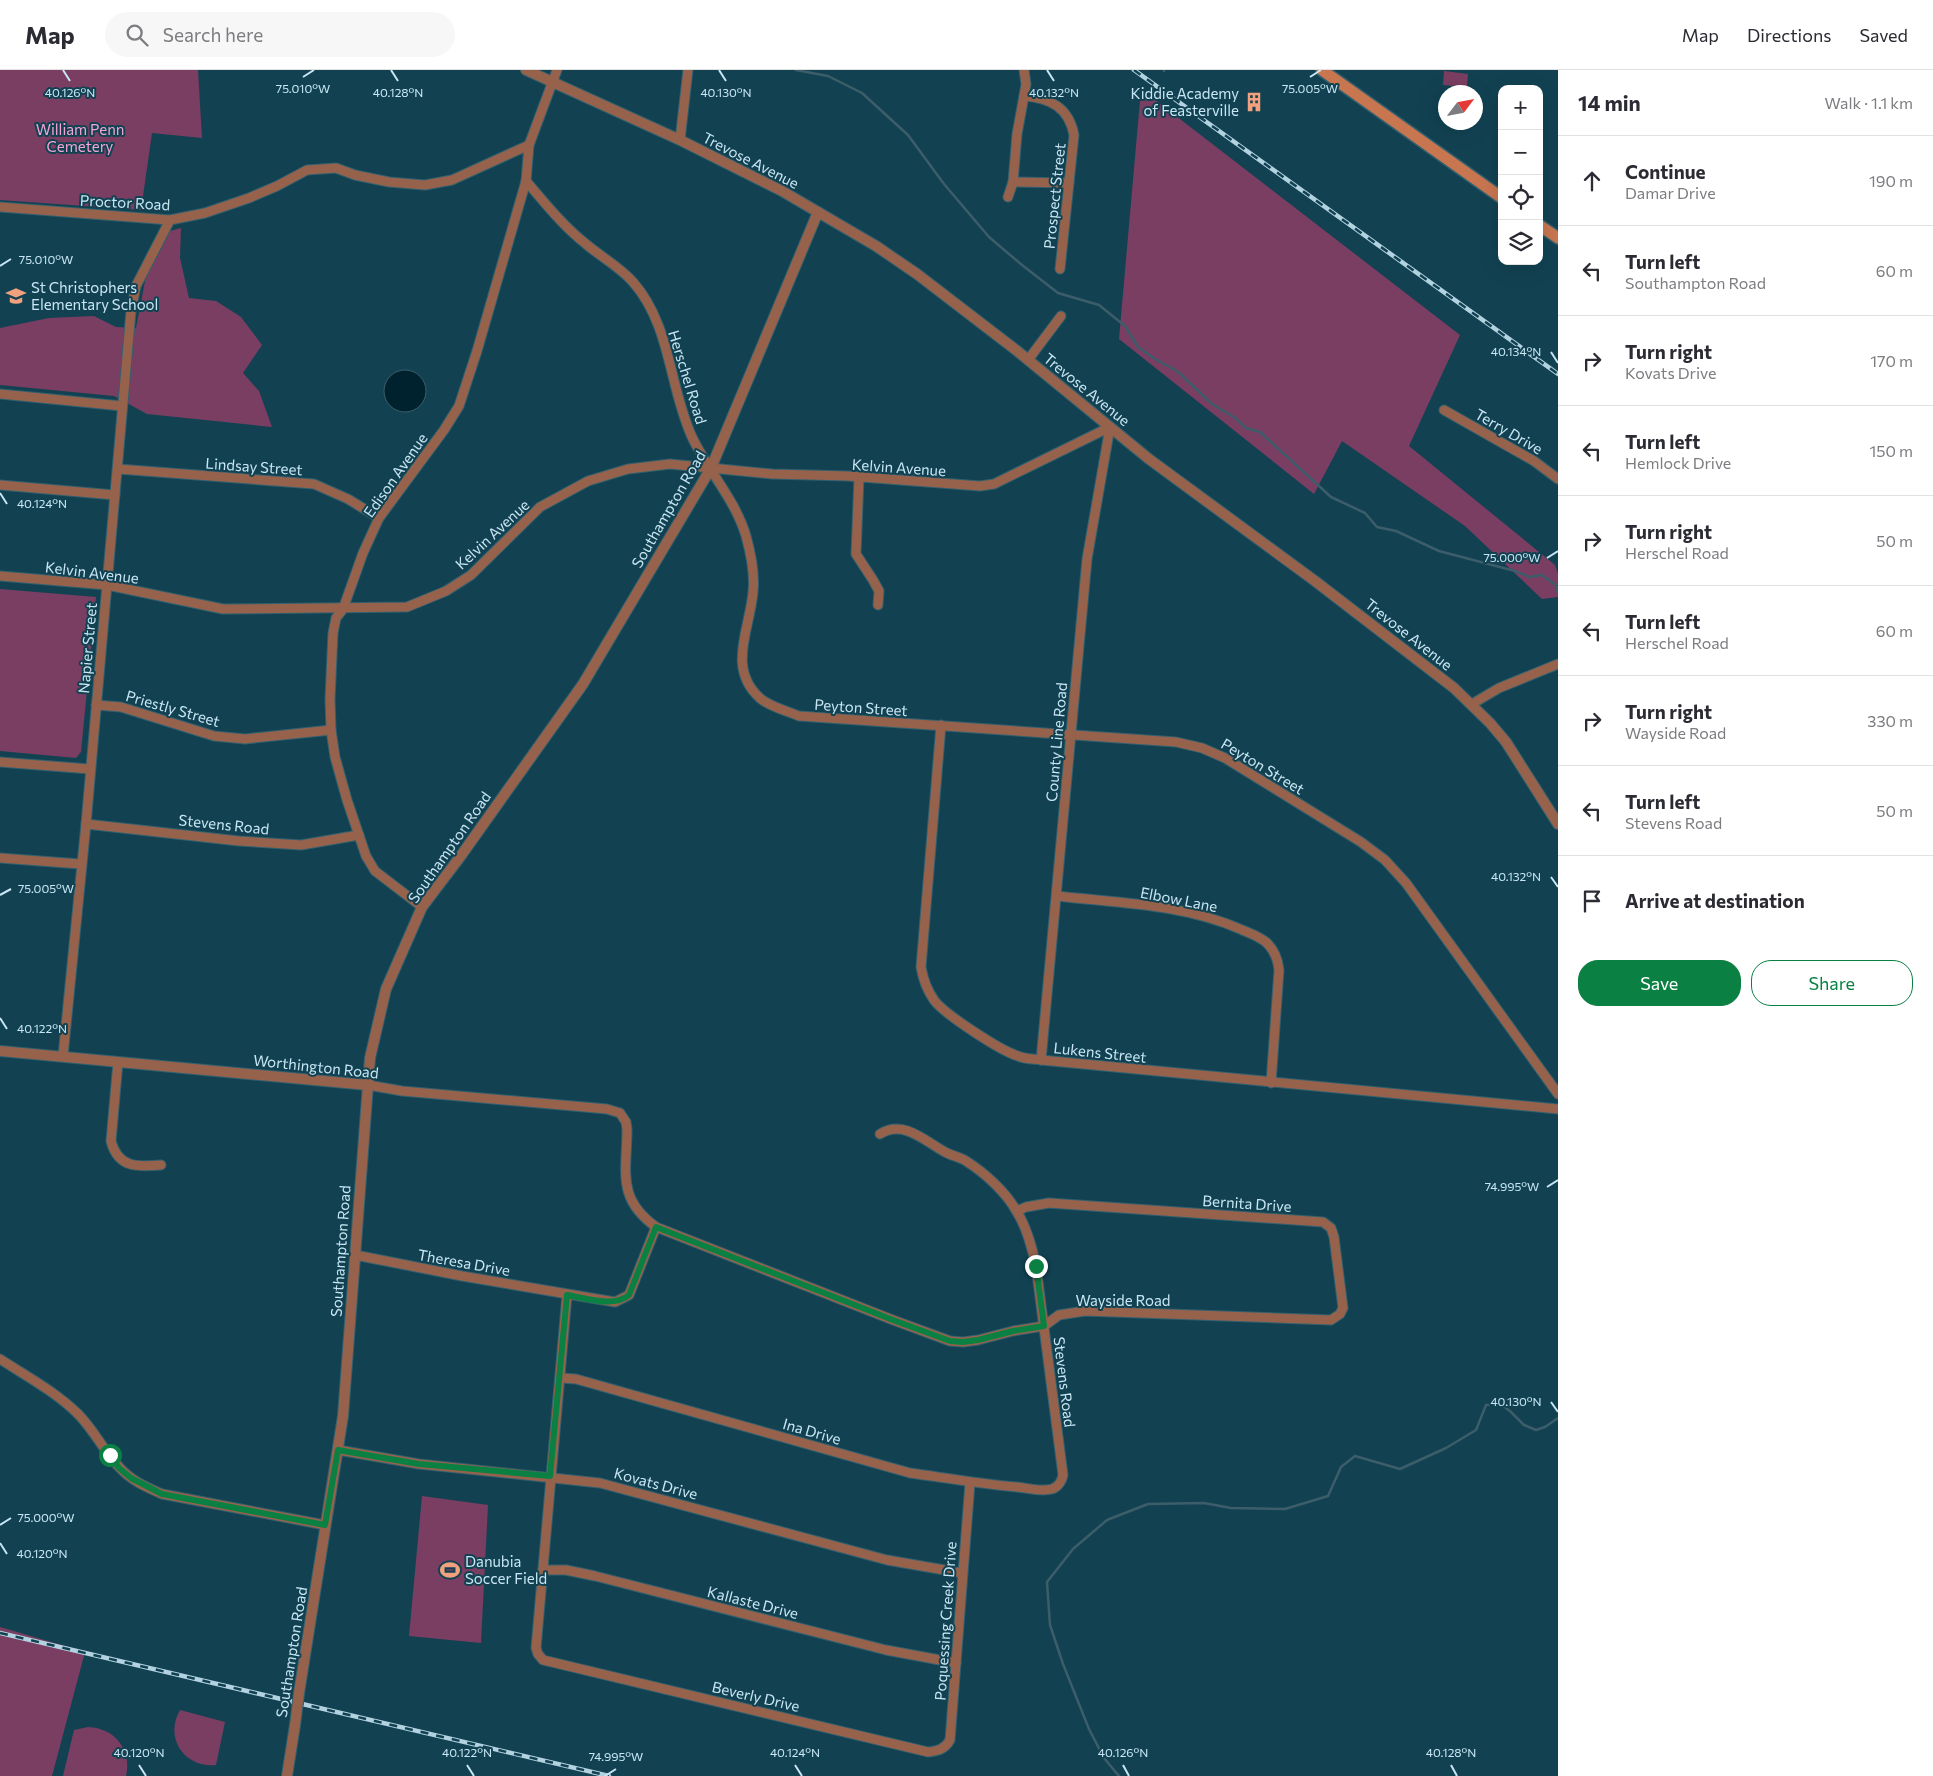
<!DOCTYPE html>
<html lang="en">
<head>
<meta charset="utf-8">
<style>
  body { margin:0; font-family:Commissioner,sans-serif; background:#f7f7f7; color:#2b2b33 }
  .controls { position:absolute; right:15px; top:15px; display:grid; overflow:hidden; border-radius:10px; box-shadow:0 5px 20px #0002 }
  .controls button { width:45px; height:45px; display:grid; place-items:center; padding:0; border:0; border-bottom:1px solid #e1e1e2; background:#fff; color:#2b2b33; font:25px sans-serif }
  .compass { position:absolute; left:1438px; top:15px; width:45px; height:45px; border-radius:50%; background:#fff; box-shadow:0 5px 20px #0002; rotate:58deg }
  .stop { position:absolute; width:15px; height:15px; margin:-11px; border:4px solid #0b8043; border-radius:50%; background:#fff }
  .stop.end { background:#0b8043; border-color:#fff; box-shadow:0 1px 5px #0008 }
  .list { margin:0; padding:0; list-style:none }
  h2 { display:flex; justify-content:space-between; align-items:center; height:65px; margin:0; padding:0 20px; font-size:21px }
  h2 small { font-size:16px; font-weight:400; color:#7c7c81 }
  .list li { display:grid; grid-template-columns:32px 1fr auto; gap:15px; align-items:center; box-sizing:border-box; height:90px; padding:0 20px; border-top:1px solid #e1e1e2 }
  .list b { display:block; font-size:19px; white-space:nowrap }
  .list p { margin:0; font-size:16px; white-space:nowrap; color:#7c7c81 }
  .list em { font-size:16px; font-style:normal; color:#7c7c81 }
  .actions { display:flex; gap:10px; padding:15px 20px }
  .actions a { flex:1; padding:11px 0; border:1px solid #0b8043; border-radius:20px; text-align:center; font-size:18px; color:#0b8043 }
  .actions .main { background:#0b8043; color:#fff }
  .icon { flex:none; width:28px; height:28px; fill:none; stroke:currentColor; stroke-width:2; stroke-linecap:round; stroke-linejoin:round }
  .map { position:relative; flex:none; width:1558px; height:1706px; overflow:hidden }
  header { display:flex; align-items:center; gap:30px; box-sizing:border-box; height:70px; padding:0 25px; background:#fff; border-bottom:1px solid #e1e1e2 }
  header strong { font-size:24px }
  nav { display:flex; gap:28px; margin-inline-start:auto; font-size:18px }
  .search { width:350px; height:45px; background:#f7f7f7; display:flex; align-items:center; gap:12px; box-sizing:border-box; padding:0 18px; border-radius:28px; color:#7c7c81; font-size:19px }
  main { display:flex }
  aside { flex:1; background:#fff }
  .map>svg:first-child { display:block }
  .green { fill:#7a3e62 }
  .water { fill:#00222e; stroke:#3c5d69 }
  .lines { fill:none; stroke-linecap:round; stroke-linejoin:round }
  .stream { stroke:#3c5d69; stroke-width:2.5 }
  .minor-casing { stroke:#33606f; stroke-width:11 }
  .tertiary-casing { stroke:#33606f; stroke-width:12 }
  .secondary-casing { stroke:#33606f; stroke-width:14 }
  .minor { stroke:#97624b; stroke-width:9 }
  .tertiary { stroke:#97624b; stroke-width:10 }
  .secondary { stroke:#c87650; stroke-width:11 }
  .rail-casing { stroke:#b2d2e0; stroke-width:4.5 }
  .rail { stroke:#124252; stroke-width:2.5; stroke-dasharray:8; stroke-linecap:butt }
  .tertiary-bridge-casing { stroke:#33606f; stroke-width:12; stroke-linecap:butt }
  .tertiary-bridge { stroke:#97624b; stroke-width:10 }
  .route { stroke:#0b8043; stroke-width:6 }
  .ticks { fill:none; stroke:#c8e6f3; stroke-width:2 }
  .labels { text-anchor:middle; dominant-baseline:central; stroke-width:4; stroke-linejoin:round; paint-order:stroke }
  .poi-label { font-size:15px; fill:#c8e6f3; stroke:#124252; text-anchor:start }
  .park-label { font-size:15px; fill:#f5a4d3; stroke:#124252 }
  .street-label { font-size:15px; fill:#c8e6f3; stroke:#124252 }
  .ticks-label { font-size:12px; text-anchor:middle; fill:#c8e6f3; stroke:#124252; stroke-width:4; stroke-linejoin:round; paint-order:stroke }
</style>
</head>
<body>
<header>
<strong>Map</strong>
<div class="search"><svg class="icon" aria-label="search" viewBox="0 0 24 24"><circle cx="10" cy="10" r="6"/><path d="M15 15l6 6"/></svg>Search here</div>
<nav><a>Map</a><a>Directions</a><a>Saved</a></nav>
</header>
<main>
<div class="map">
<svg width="1558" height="1706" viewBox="0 0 1558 1706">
  <rect width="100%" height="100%" fill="#124252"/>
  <!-- green -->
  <g class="green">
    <polygon points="0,0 198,0 202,68 152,63 141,140 0,130"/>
    <polygon points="1444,1 1468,4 1467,17 1443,15"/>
    <polygon points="1141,19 1460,265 1409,376 1555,495 1558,504 1558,527 1542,529 1465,456 1342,371 1314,424 1119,269"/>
    <polygon points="181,158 180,188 189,228 216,231 241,247 262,275 243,303 259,321 272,357 147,344 114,326 0,315 0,258 49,248 94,246 116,257 136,258 146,206 170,161"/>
    <polygon points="0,519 96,527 81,682 76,688 0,681"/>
    <polygon points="422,1426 488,1435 481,1573 409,1566"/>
    <polygon points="0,1557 85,1582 52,1706 0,1706"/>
    <path d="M180,1640L225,1652L216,1695C184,1698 164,1668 180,1640Z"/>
    <path d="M88,1657C115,1658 132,1680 126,1706H63L74,1660Z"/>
  </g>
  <!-- water -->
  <circle class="water" cx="405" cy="321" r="21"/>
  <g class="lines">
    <!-- stream -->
    <g class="stream">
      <polyline points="796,0 828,6 862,23 908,65 944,114 989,167 1022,195 1058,223 1099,235 1125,256 1138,277 1155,289 1177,301 1212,334 1234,347 1246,358 1260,362 1331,427 1365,443 1377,457 1396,461 1439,481 1515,501 1529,507 1542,505 1556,515 1558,523"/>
      <polyline points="1164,1 1164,0"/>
      <polyline points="1119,1706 1104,1688 1089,1659 1063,1594 1050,1555 1047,1512 1073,1479 1107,1450 1148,1434 1204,1433 1231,1438 1285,1439 1328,1426 1341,1397 1355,1386 1400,1399 1446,1378 1476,1360 1486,1335 1501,1334 1511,1342 1524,1355 1536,1360 1545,1357 1558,1348"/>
    </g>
    <defs>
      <g id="minor">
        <path d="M1024,0L1026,14L1024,26C1051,28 1069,38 1074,65L1060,199"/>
        <polyline points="680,70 688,0"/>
        <path d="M526,111C545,133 563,156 586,174C601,187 620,197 633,212C671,255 669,317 692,367C708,401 735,429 746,466C751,484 755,504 753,522C750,559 726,599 761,629C771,637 787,641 799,646L1176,672L1202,678L1225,688L1361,772L1385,790L1406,813L1558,1024"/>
        <polyline points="1013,112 1069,113"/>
        <polyline points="1008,127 1013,112 1017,64 1024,26"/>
        <polyline points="0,137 170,150 205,143 249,128 277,116 307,100 336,98 355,105 389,112 425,115 452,110 529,75"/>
        <polyline points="1028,290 1061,246"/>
        <polyline points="0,324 122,336"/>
        <polyline points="1444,340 1534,391 1558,409"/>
        <polyline points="118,399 314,414 348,429 379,448"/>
        <polyline points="859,407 856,484 873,510 879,521 878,535"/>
        <polyline points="0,415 115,425"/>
        <polyline points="0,506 107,515 223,539 407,537 446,521 471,505 540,437 588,411 628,399 670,394 772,404 848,406 980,416 994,414 1110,357"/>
        <polyline points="1472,634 1499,618 1558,594"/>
        <polyline points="96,635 121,637 214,666 245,669 331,660"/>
        <path d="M941,655L921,897C923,909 927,920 934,930C944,944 1001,981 1018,986C1025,989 1034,989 1041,990L1558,1039"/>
        <polyline points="0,692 90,699"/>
        <polyline points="86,754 239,771 301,775 359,765"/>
        <polyline points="0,788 80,794"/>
        <path d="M1057,826C1119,833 1183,834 1240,859C1249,863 1259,866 1267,873C1275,881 1278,890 1279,900L1271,1013"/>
        <polyline points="422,837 375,801 366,786 347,730 335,687 331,660 330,629 333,563 336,548 343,539 363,483 379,448 444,360 459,336 477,281 526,111 529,75 557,0"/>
        <polyline points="63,986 86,754 131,241 136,216 170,150"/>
        <polyline points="1041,990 1087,489 1110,357"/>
        <path d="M118,992L111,1071C118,1098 137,1097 161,1095"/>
        <path d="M368,1015L402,1021L607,1039L620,1043L626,1052L627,1059C627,1102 616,1128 656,1157L893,1250L950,1271L963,1272L978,1270L1013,1261L1044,1256L1059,1245L1085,1241L1331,1250L1340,1244L1343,1238L1334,1167L1331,1158L1323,1152L1049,1133L1026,1137L1017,1141"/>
        <polyline points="355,1185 462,1206 615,1232 629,1225 656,1157"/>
        <path d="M567,1225L536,1578L538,1584L543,1590L928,1682C938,1681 945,1679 950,1670L970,1413"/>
        <path d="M0,1289C26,1306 56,1322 78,1344C95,1361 104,1382 120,1398C132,1411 146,1417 162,1424L325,1455"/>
        <path d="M561,1308L576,1309L910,1403C946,1408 981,1414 1017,1417C1028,1418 1041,1422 1052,1419C1058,1417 1062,1411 1063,1405L1036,1196C1032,1177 1027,1158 1017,1142C1006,1122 985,1103 966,1091C960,1087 952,1086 945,1082C925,1071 903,1049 880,1064"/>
        <polyline points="338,1380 419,1394 600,1413 887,1490 962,1503"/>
        <polyline points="543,1500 566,1500 595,1506 886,1580 956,1593"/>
      </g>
      <g id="tertiary">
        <polyline points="526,0 680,70 782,121 876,176 917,204 1016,280 1149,389 1315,511 1454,618 1490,653 1506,672 1558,754"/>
        <polyline points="0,981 368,1015"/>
        <polyline points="299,1623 343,1346 370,988 386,919 422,837 460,787 583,614 711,398 818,142"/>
        <polyline points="287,1706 295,1655"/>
      </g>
      <g id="secondary">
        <polyline points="1322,0 1502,128"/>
        <polyline points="1539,155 1558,168"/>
      </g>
    </defs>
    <!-- minor casing -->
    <use href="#minor" class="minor-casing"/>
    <!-- tertiary casing -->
    <use href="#tertiary" class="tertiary-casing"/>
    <!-- secondary casing -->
    <use href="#secondary" class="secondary-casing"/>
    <!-- minor -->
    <use href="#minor" class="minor"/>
    <!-- tertiary -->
    <use href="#tertiary" class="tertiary"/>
    <!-- secondary -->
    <use href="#secondary" class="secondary"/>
    <defs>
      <g id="rail">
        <polyline points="1134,0 1558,304"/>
        <polyline points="0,1563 609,1706"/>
      </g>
    </defs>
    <!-- rail casing -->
    <use href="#rail" class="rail-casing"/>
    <!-- rail -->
    <use href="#rail" class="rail"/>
    <defs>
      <polyline id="tertiary-bridge" points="295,1655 299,1623"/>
    </defs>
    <!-- tertiary-bridge casing -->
    <use href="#tertiary-bridge" class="tertiary-bridge-casing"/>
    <!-- tertiary-bridge -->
    <use href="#tertiary-bridge" class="tertiary-bridge"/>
  </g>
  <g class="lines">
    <!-- route -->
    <path class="route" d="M110,1385L119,1398L131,1408L162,1424L325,1455L338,1380L419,1394L550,1406L567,1225C585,1228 614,1238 629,1225L656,1157L893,1250L950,1271L963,1272L978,1270L1013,1261L1044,1256L1036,1196"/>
  </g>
  <!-- ticks -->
  <path class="ticks" d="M63,0L70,11M391,0L398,11M719,0L726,11M1047,0L1054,11M303,7L314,0M1310,7L1321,0M0,196L11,189M1551,282L1558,293M0,423L7,434M1547,488L1558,481M1551,807L1558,817M0,825L11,819M0,948L7,959M1547,1117L1558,1110M1551,1332L1558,1342M0,1455L11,1448M0,1473L7,1484M139,1695L146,1706M467,1695L474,1706M795,1695L802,1706M1123,1695L1129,1706M1451,1695L1457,1706M605,1706L616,1699"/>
  <!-- icons -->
  <defs>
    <symbol id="building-bare" viewBox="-9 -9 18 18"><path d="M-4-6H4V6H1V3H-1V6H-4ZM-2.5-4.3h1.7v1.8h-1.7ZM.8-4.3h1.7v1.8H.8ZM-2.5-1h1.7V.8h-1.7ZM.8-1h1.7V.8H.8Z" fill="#f1a17d" stroke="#124252" stroke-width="2.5" paint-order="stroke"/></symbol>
    <symbol id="school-bare" viewBox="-9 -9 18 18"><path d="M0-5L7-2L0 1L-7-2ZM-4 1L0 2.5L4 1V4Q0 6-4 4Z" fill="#f1a17d" stroke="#124252" stroke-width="2.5" paint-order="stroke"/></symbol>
    <symbol id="stadium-bare" viewBox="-9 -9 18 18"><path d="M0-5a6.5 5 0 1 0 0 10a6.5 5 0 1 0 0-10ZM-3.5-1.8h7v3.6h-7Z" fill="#f1a17d" stroke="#124252" stroke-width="2.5" paint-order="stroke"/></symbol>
  </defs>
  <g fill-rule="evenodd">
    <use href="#building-bare" x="1240" y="18" width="28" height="28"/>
    <use href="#school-bare" x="2" y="212" width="28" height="28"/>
    <use href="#stadium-bare" x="436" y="1486" width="28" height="28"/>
  </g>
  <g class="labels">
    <!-- poi labels -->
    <g class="poi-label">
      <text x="1239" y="23" text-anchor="end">Kiddie Academy<tspan x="1239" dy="17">of Feasterville</tspan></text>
      <text x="31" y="217">St Christophers<tspan x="31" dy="17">Elementary School</tspan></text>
      <text x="465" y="1491">Danubia<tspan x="465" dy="17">Soccer Field</tspan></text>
    </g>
    <!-- park labels -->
    <g class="park-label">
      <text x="80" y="59">William Penn<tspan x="80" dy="17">Cemetery</tspan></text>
    </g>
    <!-- street labels -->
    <g class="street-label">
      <text transform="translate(751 90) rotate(27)">Trevose Avenue</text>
      <text transform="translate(1054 126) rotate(-84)">Prospect Street</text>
      <text transform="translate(125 132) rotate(3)">Proctor Road</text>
      <text transform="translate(688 307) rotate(73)">Herschel Road</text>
      <text transform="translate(1087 319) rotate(39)">Trevose Avenue</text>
      <text transform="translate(1509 361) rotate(30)">Terry Drive</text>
      <text transform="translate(254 396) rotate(4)">Lindsay Street</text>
      <text transform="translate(899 397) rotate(4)">Kelvin Avenue</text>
      <text transform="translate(395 405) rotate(-55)">Edison Avenue</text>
      <text transform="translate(668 439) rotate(-60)">Southampton Road</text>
      <text transform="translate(492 464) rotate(-43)">Kelvin Avenue</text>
      <text transform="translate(92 502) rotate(7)">Kelvin Avenue</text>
      <text transform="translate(1409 564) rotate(38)">Trevose Avenue</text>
      <text transform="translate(87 578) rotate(-85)">Napier Street</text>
      <text transform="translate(861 637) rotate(4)">Peyton Street</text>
      <text transform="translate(173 638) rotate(16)">Priestly Street</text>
      <text transform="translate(1056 672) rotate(-85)">County Line Road</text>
      <text transform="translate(1263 696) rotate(31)">Peyton Street</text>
      <text transform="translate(224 754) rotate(6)">Stevens Road</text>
      <text transform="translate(449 777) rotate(-55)">Southampton Road</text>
      <text transform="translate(1179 829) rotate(11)">Elbow Lane</text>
      <text transform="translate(1100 982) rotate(6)">Lukens Street</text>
      <text transform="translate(316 996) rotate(6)">Worthington Road</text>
      <text transform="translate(1247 1133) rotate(4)">Bernita Drive</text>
      <text transform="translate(340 1181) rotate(-86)">Southampton Road</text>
      <text transform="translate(464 1192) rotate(10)">Theresa Drive</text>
      <text x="1123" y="1230">Wayside Road</text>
      <text transform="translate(1065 1312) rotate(83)">Stevens Road</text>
      <text transform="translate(812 1361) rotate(16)">Ina Drive</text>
      <text transform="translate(656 1413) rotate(15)">Kovats Drive</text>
      <text transform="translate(753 1532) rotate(14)">Kallaste Drive</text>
      <text transform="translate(945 1551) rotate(-86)">Poquessing Creek Drive</text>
      <text transform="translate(291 1582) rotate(-81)">Southampton Road</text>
      <text transform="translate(756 1626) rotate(13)">Beverly Drive</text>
    </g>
  </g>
  <g class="ticks-label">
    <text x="303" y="23">75.010°W</text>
    <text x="1310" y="23">75.005°W</text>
    <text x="70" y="27">40.126°N</text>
    <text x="398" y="27">40.128°N</text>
    <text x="726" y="27">40.130°N</text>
    <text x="1054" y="27">40.132°N</text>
    <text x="46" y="194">75.010°W</text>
    <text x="1516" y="286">40.134°N</text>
    <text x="42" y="438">40.124°N</text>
    <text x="1512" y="492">75.000°W</text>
    <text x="1516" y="811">40.132°N</text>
    <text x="46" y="823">75.005°W</text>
    <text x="42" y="963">40.122°N</text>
    <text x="1512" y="1121">74.995°W</text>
    <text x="1516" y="1336">40.130°N</text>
    <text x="46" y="1452">75.000°W</text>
    <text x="42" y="1488">40.120°N</text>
    <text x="139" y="1687">40.120°N</text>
    <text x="467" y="1687">40.122°N</text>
    <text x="795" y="1687">40.124°N</text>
    <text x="1123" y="1687">40.126°N</text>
    <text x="1451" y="1687">40.128°N</text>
    <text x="616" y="1691">74.995°W</text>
  </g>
</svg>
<div class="controls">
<button>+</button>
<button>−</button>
<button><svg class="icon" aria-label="locate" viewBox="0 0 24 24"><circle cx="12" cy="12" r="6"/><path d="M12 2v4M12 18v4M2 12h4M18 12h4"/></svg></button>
<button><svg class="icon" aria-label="layers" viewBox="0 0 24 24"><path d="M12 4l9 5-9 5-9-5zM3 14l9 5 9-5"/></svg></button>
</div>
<svg class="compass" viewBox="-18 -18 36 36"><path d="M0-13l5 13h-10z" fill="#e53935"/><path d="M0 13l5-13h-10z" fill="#7c7c81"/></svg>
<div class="stop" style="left:110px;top:1385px"></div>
<div class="stop end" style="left:1036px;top:1196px"></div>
</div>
<aside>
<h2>14 min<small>Walk · 1.1 km</small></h2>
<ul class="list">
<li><svg class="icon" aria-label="ahead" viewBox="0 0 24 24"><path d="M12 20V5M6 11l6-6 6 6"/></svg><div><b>Continue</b><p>Damar Drive</p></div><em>190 m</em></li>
<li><svg class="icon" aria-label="left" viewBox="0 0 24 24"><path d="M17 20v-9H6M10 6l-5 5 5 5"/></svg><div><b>Turn left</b><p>Southampton Road</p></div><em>60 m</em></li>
<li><svg class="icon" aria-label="right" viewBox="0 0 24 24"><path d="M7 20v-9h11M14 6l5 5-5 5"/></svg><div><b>Turn right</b><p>Kovats Drive</p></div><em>170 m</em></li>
<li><svg class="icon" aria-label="left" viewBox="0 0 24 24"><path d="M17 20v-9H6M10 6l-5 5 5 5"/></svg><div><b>Turn left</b><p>Hemlock Drive</p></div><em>150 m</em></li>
<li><svg class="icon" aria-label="right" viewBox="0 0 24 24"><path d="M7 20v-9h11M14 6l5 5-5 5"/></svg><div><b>Turn right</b><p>Herschel Road</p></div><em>50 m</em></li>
<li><svg class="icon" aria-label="left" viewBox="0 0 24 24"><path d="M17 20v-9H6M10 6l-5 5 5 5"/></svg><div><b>Turn left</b><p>Herschel Road</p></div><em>60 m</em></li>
<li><svg class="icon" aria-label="right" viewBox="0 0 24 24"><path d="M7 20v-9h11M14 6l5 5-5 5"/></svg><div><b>Turn right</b><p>Wayside Road</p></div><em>330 m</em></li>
<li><svg class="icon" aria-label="left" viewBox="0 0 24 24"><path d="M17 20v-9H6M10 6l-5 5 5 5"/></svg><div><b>Turn left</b><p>Stevens Road</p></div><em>50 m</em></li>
<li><svg class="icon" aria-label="arrive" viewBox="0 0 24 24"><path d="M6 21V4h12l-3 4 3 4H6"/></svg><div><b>Arrive at destination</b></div></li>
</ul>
<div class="actions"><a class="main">Save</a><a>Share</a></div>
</aside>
</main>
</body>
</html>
